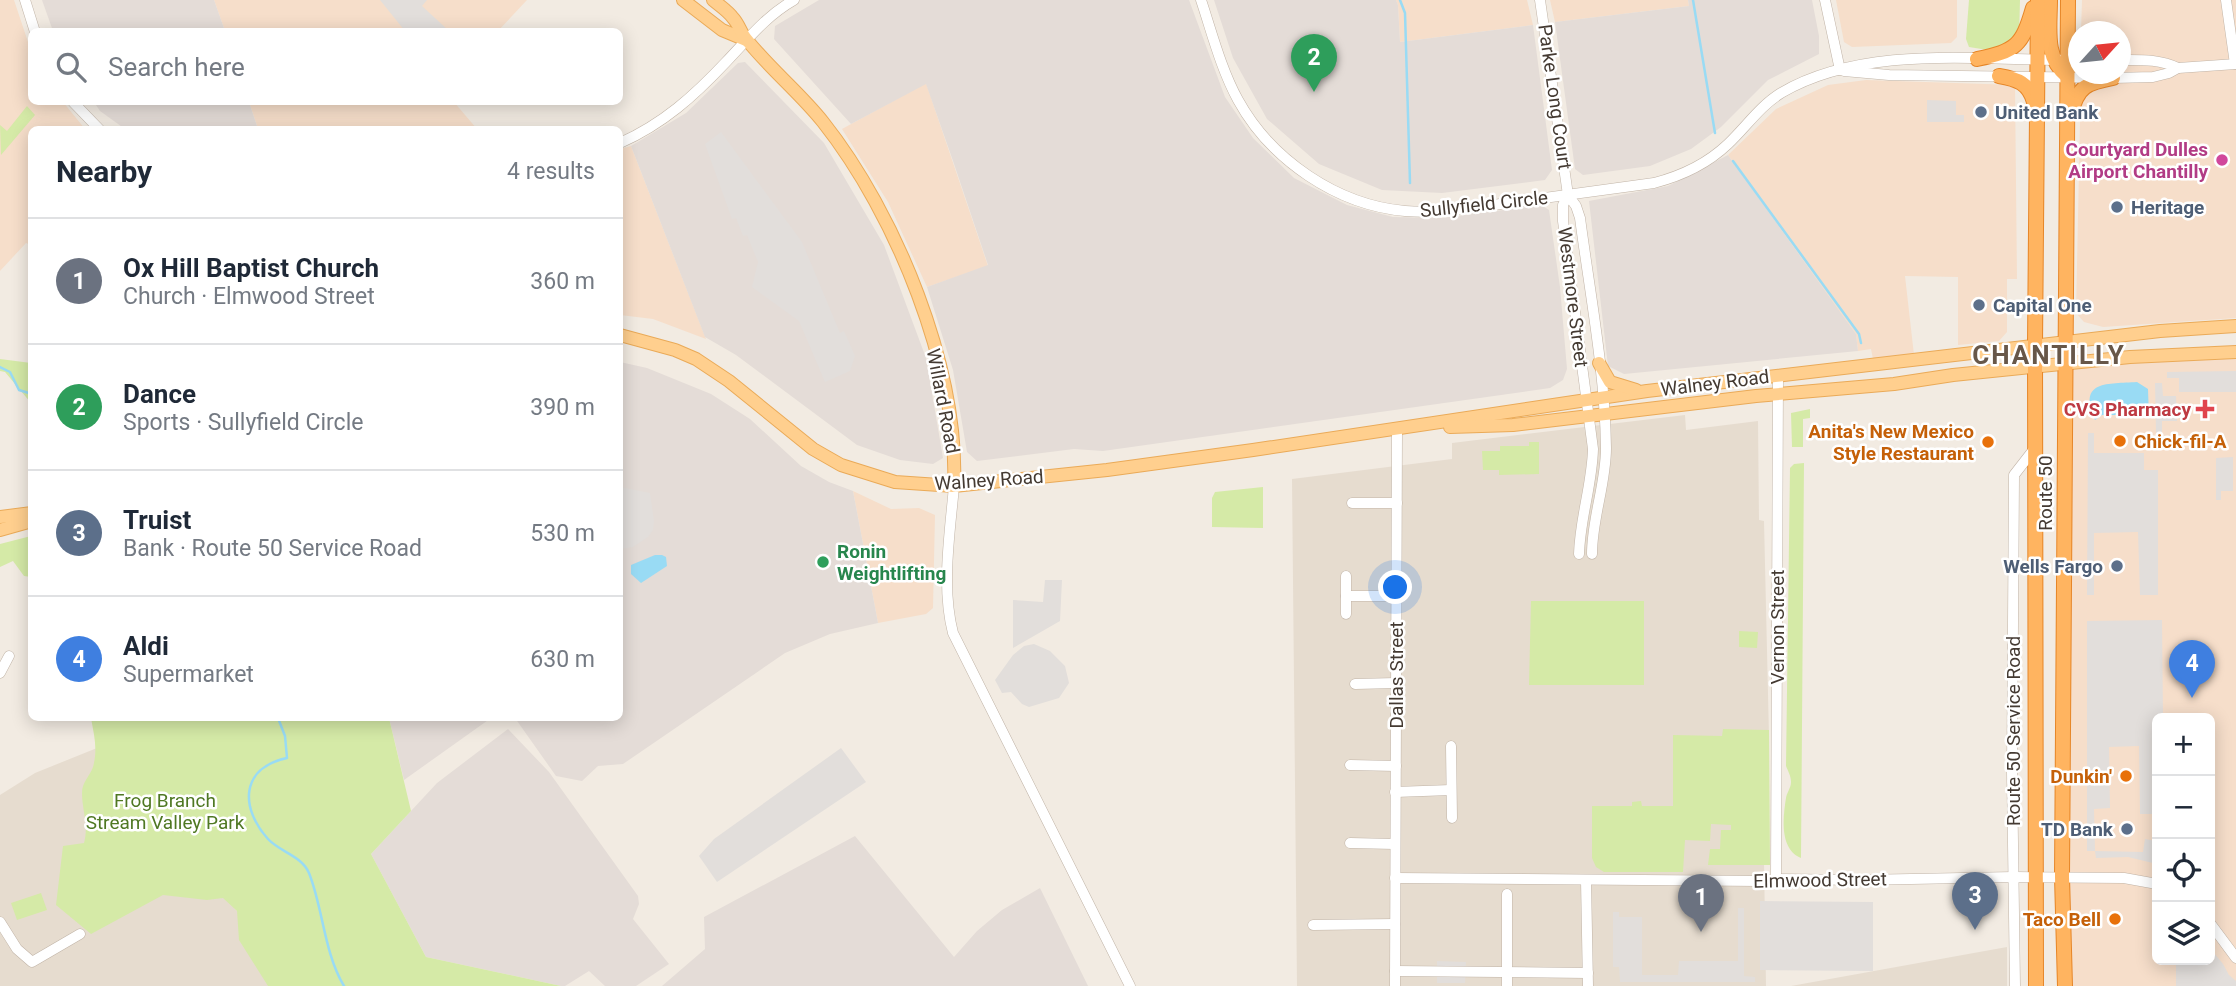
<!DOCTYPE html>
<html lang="en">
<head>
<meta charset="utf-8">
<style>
  body { margin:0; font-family:Roboto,sans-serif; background:#f2f2f3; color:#1f2937 }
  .controls { position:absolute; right:21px; bottom:21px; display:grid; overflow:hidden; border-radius:10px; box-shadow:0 4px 18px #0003 }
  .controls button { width:63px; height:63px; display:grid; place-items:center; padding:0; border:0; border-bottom:2px solid #e0e1e3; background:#fff; color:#1f2937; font:35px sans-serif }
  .compass { position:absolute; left:2068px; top:21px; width:63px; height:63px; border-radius:50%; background:#fff; box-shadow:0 4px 18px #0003; rotate:63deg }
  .you { position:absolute; left:1396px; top:588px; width:24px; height:24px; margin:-18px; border:5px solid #fff; border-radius:50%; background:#1a73e8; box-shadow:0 0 0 10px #1a73e833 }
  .badge { display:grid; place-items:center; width:46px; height:46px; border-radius:50%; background:#db2777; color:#fff; font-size:23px; font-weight:700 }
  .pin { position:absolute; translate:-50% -58px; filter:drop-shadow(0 2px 4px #0008) }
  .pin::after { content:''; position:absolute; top:37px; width:24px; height:21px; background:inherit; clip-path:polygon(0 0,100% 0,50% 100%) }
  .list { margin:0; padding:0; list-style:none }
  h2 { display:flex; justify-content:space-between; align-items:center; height:91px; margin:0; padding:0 28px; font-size:30px }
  h2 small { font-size:23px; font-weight:400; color:#747a83 }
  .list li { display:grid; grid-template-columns:46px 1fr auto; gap:21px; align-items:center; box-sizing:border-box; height:126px; padding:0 28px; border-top:2px solid #e0e1e3 }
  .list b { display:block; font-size:26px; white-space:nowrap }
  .list p { margin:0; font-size:23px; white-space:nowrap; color:#747a83 }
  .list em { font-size:23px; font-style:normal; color:#747a83 }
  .icon { flex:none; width:38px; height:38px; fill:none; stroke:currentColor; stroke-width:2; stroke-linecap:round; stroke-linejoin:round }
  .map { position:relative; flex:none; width:2236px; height:986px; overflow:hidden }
  .search { position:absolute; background:#fff; box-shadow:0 4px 18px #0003; left:28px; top:28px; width:595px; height:77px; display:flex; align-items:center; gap:18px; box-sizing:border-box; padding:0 24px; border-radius:10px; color:#747a83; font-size:26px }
  .panel { position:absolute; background:#fff; box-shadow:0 4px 18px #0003; left:28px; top:126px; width:595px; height:595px; border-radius:10px }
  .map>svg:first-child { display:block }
  .residential { fill:#e6dccf }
  .commercial { fill:#f6deca; fill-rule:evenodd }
  .industrial { fill:#e4dcd7 }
  .green { fill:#d5eaa7 }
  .parking { fill:#e2dedb }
  .water { fill:#99dbf4 }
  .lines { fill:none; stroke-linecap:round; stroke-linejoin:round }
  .stream { stroke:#99dbf4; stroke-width:2.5 }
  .minor-casing { stroke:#c1b4a7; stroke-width:11 }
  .major-casing { stroke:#eaaa58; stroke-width:14 }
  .highway-casing { stroke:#e68628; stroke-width:16 }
  .minor { stroke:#fff; stroke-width:10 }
  .major { stroke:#ffcf8e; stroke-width:12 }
  .highway { stroke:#ffb460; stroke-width:14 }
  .service-dot { fill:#5c6f8a; stroke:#fff; stroke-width:2.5 }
  .hotel-dot { fill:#d1479c; stroke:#fff; stroke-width:2.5 }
  .health-dot { fill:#e0444e; stroke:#fff; stroke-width:2.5 }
  .food-dot { fill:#e8710a; stroke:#fff; stroke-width:2.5 }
  .leisure-dot { fill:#2e9e5b; stroke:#fff; stroke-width:2.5 }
  .labels { text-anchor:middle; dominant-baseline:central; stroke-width:5; stroke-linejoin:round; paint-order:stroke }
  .street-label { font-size:19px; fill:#443a32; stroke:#fff }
  .service-label { font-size:19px; font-weight:bold; fill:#4e5e75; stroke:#fff; text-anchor:start }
  .hotel-label { font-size:19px; font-weight:bold; fill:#b23c85; stroke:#fff; text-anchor:end }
  .health-label { font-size:19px; font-weight:bold; fill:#be3a42; stroke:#fff; text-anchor:end }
  .food-label { font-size:19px; font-weight:bold; fill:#c56008; stroke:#fff; text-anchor:end }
  .leisure-label { font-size:19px; font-weight:bold; fill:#27864d; stroke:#fff; text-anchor:start }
  .park-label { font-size:19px; fill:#4f7823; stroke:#fff }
  .district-label { font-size:26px; font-weight:bold; letter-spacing:2px; fill:#675749; stroke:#fff }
</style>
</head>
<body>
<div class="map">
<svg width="2236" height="986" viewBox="0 0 2236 986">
  <rect width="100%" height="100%" fill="#f2ebe2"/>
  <!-- residential -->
  <g class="residential">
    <polygon points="1685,415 1686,430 1758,421 1759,520 1764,521 1769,737 1762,738 1766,986 1297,986 1292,479 1452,459 1452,443"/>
    <polygon points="97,748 237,911 280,986 0,986 0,795 35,773"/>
    <polygon points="2007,947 2007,986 1791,986"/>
  </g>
  <!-- commercial -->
  <g class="commercial">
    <polygon points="0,0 14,0 31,51 32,102 63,102 85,129 32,130 31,245 26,243 0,271"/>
    <polygon points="214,0 527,0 497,32 225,31"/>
    <polygon points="1396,0 1527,0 1533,25 1400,42 1398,5"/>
    <polygon points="1550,0 1688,0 1689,6 1555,22"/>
    <polygon points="1836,0 1957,0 1957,37 1951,43 1852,47 1844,42"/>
    <polygon points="2082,0 2236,0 2236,318 2103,327 2084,322 2076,313 2081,74 2120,74 2120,32 2081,31"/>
    <polygon points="1866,80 2015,85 2017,279 2007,279 2007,332 1999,341 1958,345 1958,277 1905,276 1914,355 1873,359 1871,349 1858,351 1856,334 1728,155 1776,109 1828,85"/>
    <polygon points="926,83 988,266 927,287 888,202 842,129"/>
    <polygon points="249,102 454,102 477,129 258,129"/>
    <polygon points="631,146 706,339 653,319 620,315 620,149"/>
    <path d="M2236,355V986H2065L2064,364ZM2157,718H2210V960H2157Z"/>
    <polygon points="853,491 891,509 919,508 935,515 933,608 926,614 878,623"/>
  </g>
  <!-- industrial -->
  <g class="industrial">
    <polygon points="42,0 214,0 225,31 53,31"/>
    <polygon points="819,0 1189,0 1225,97 1253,138 1294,178 1347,205 1393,217 1442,218 1541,205 1549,210 1560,287 1567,369 1563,380 1550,388 1103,451 1074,449 977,461 967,452 953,370 927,287 988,265 953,161 926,84 851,124 774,39 775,26"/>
    <polygon points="1214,0 1396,0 1398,5 1400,42 1533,25 1552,170 1545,180 1442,193 1382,190 1319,164 1267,119 1233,58"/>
    <polygon points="1688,0 1812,0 1819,36 1819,54 1768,80 1721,127 1691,149 1650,166 1583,175 1575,169 1555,22 1689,6"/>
    <polygon points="745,62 824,143 884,245 926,358 943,458 933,464 900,460 857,445 736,355 705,337 631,146 686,113 738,63"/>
    <polygon points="94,102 249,102 258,129 125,129 100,111"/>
    <polygon points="1728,155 1856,334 1858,351 1624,374 1608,366 1589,201 1668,186"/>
    <polygon points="620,362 647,368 711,394 750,419 801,466 829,482 853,491 878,623 830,634 785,653 623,764 598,766 582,781 556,776 515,718 620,718"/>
    <polygon points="389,718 491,718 404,780"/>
    <polygon points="508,729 549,772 638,896 639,904 633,919 669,964 636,986 605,986 589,971 565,986 561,986 426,957 371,854 437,783"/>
    <polygon points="855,836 954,957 977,931 1002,910 1040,888 1088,986 662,986 705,949 704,917"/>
  </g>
  <!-- green -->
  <g class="green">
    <polygon points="1969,0 2020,0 2019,37 1994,51 1969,47 1966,39"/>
    <polygon points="27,106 35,115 1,155 0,125 7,131"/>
    <polygon points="0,359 31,363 31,403 5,372 0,371"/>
    <polygon points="1810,409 1810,418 1803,419 1803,447 1792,447 1791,413"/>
    <polygon points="1529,442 1539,442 1539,474 1499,475 1499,470 1483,470 1482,451 1500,451 1500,446 1529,446"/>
    <path d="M1804,463L1801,858C1779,849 1783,817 1786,798C1787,792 1791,788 1791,782C1791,776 1788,771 1786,766L1790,468L1794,464Z"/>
    <polygon points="1263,487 1263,528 1212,527 1212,498 1215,492"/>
    <polygon points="31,536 31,577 24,576 13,561 0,567 0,544"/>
    <polygon points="1531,601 1644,601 1644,685 1529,685"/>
    <polygon points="1739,631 1758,632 1757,648 1739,647"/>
    <path d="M91,718H389L411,811L371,854L426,957L561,986H268L239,940L237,911L223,898L207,900L163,895L91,934L56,905L63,846L84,843C89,825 82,810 82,793C82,782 90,776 93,767C98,749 94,735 91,718Z"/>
    <polygon points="1723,729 1769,730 1770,865 1708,865 1710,849 1720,849 1721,830 1731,830 1731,825 1711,824 1710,841 1685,840 1683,872 1604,872 1596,867 1592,858 1592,806 1632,806 1632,802 1641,801 1642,806 1673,806 1673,735 1722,736"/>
    <polygon points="41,893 47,910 17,920 11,903"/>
  </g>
  <!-- parking -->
  <g class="parking">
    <polygon points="380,0 427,0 422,6 449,31 405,31"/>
    <polygon points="1927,100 1956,101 1956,115 1964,115 1964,122 1927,122"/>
    <polygon points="721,132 802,242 840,333 844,331 855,356 850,371 825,382 799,321 752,287 758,262 747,235 743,236 736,218 732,219 705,144"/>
    <polygon points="2236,371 2236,392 2179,392 2179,378 2167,378 2167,372"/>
    <polygon points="2155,383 2162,383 2163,396 2176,396 2177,421 2162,421 2162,433 2156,433"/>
    <polygon points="2088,433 2094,433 2094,453 2144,453 2144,470 2158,470 2158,595 2140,595 2138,532 2094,533 2094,595 2087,595"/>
    <polygon points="2233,457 2233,491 2221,491 2221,500 2216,500 2216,458"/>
    <polygon points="620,487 650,493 654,521 653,530 648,537 633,547 620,549"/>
    <polygon points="1045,580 1062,580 1060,621 1013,648 1013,600 1043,602"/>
    <polygon points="2162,620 2163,718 2157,718 2157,814 2140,814 2139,746 2109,747 2110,808 2094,809 2095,851 2143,852 2145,839 2156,841 2157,832 2157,864 2128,857 2096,858 2095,851 2087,851 2087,621"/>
    <polygon points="1034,644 1050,651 1065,666 1069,683 1059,698 1029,707 1022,704 1011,692 1002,693 995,680 1013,655 1024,646"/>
    <polygon points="841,748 866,782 717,882 699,856 714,839"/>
    <polygon points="1760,901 1873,902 1873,971 1760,970"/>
    <polygon points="1738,908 1744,908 1744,976 1755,977 1755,982 1620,982 1619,967 1613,967 1613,912 1619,912 1619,917 1642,917 1642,975 1678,975 1679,961 1738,961"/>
    <polygon points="2210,948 2223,964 2229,975 2236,981 2236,986 2176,986 2176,960 2210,960"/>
    <polygon points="1437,961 1466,962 1465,983 1437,983"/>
  </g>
  <!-- water -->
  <g class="water">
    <path d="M2137,382L2148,389L2149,418L2143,415H2102L2095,420C2077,380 2108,384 2137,382Z"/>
    <polygon points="655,555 662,555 666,557 667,566 641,583 631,574 631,565"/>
  </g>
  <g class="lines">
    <!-- stream -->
    <g class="stream">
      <polyline points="1400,0 1405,13 1410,183"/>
      <polyline points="1693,0 1715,133"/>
      <polyline points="1733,161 1859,334 1861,343"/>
      <polyline points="0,367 10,372 19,390 32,394"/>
      <path d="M278,718L285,736L287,758C240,768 240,808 268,839C280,852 302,856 309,873C323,908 324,953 344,986"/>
    </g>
    <defs>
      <g id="minor">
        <polyline points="25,0 35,32"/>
        <path d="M1201,0C1212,33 1221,69 1238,100C1271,160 1337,205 1405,211C1437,214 1469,208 1500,204C1551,197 1602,190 1654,183C1681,176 1707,164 1728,144C1746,127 1760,106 1781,93C1866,43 1984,61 2078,60"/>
        <path d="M1540,0L1568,195L1576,206L1580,218C1590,294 1605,371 1606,448C1606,484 1592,518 1592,554"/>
        <polyline points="1825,0 1840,70"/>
        <polyline points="2226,0 2235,64"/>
        <path d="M2120,60C2141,60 2160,59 2178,68"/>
        <polyline points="1844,71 1889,75 2113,78 2153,77 2169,73 2178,68 2236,64"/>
        <polyline points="73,102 100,130"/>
        <path d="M620,143C663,124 694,96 726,62C748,39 766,16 794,0"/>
        <path d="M1568,195L1563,205V221L1593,449C1592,485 1580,518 1579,554"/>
        <path d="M954,486C950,533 941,587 953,633L1130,986"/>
        <polyline points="1352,503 1397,503"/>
        <polyline points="1346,596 1396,596"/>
        <polyline points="1346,614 1346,576"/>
        <polyline points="0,673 9,656"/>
        <polyline points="1355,684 1396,683"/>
        <polyline points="1451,746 1452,818"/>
        <polyline points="1350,765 1396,766"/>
        <polyline points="1395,792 1451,790"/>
        <polyline points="1350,843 1395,844"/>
        <polyline points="1395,878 1760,881 1776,879 1860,880 2014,877 2124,878 2157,884"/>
        <polyline points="1776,879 1778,376"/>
        <polyline points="1586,880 1588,986"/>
        <polyline points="0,922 17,949 32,962 80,934"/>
        <polyline points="2210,923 2236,958"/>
        <polyline points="1313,925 1395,924"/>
        <polyline points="1395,971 1588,973"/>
        <polyline points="1395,986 1397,429"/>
        <polyline points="1507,986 1507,894"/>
        <polyline points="2015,986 2012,772 2014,475 2035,448"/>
      </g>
      <g id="major">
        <polyline points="683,0 722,30 746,40"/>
        <path d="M713,0C720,6 728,11 733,18C739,24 741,34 747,40C770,69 800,93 823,122C896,214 959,368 954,486"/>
        <polyline points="620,335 675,350 696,359 729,381 813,449 841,465 895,482 954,486 1107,470 1253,450 1647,391 2160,331 2236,326"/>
        <polyline points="1599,363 1610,382 1636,390"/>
        <polyline points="1450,427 1513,425 1756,396 1894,384 1953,375 2130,357 2236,352"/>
        <polyline points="0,517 32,513"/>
        <polyline points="0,530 32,521"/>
      </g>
      <g id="highway">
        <path d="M2050,0C2050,28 2044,57 2067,76"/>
        <path d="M1977,59C2016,51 2022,46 2033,8"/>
        <path d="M1999,76C2017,79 2029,83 2034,102"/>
        <path d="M2071,113C2078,86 2087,83 2113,78"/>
        <polyline points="2036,986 2035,345 2038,0"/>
        <polyline points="2065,986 2062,877 2068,0"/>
      </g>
    </defs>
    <!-- minor casing -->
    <use href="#minor" class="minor-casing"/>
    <!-- major casing -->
    <use href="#major" class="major-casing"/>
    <!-- highway casing -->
    <use href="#highway" class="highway-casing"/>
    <!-- minor -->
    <use href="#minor" class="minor"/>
    <!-- major -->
    <use href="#major" class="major"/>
    <!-- highway -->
    <use href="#highway" class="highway"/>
  </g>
  <!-- markers -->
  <g class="service-dot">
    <circle cx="1981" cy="112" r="7"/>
    <circle cx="2117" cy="207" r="7"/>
    <circle cx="1979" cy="305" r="7"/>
    <circle cx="2117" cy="566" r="7"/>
    <circle cx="2127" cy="829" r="7"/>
  </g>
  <circle class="hotel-dot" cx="2222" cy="160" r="7"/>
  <path class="health-dot" d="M2201.5 398.5h7v7h7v7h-7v7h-7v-7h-7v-7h7z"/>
  <g class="food-dot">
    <circle cx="2120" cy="441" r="7"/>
    <circle cx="1988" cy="442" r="7"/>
    <circle cx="2126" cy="776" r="7"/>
    <circle cx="2115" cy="919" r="7"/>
  </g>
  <circle class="leisure-dot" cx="823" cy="562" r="7"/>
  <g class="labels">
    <!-- street labels -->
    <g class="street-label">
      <text transform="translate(1555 97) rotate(82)">Parke Long Court</text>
      <text transform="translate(1484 204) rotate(-6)">Sullyfield Circle</text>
      <text transform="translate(1573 297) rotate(83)">Westmore Street</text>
      <text transform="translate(1715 383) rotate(-7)">Walney Road</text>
      <text transform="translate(943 401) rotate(79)">Willard Road</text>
      <text transform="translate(989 480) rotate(-4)">Walney Road</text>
      <text transform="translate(2045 493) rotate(-90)">Route 50</text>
      <text transform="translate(1777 627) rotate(-90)">Vernon Street</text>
      <text transform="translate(1396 675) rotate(-90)">Dallas Street</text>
      <text transform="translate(2013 731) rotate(-90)">Route 50 Service Road</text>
      <text transform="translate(1820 880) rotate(-1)">Elmwood Street</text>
    </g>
    <!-- service labels -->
    <g class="service-label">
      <text x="1995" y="112">United Bank</text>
      <text x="2131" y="207">Heritage</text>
      <text x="1993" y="305">Capital One</text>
      <text x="2103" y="566" text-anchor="end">Wells Fargo</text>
      <text x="2113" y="829" text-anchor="end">TD Bank</text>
    </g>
    <!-- hotel labels -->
    <g class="hotel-label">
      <text x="2208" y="149">Courtyard Dulles<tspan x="2208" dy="22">Airport Chantilly</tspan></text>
    </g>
    <!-- health labels -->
    <g class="health-label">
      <text x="2191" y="409">CVS Pharmacy</text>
    </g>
    <!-- food labels -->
    <g class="food-label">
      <text x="1974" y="431">Anita's New Mexico<tspan x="1974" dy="22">Style Restaurant</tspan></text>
      <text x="2134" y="441" text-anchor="start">Chick-fil-A</text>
      <text x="2112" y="776">Dunkin'</text>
      <text x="2101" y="919">Taco Bell</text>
    </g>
    <!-- leisure labels -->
    <g class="leisure-label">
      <text x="837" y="551">Ronin<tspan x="837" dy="22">Weightlifting</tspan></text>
    </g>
    <!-- park labels -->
    <g class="park-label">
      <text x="165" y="800">Frog Branch<tspan x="165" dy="22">Stream Valley Park</tspan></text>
    </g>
    <!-- district labels -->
    <g class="district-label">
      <text x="2049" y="355">CHANTILLY</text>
    </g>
  </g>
</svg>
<div class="controls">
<button>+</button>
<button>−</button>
<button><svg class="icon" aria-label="locate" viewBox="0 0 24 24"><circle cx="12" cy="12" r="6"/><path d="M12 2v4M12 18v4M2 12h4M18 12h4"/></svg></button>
<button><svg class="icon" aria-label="layers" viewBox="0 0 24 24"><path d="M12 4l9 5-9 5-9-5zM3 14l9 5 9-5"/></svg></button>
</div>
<svg class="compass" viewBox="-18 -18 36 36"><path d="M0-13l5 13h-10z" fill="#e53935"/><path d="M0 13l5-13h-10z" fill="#747a83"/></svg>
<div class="you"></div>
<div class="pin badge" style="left:1701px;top:932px;background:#6b7280">1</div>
<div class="pin badge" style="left:1314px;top:92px;background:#2e9e5b">2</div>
<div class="pin badge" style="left:1975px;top:930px;background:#5c6f8a">3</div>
<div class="pin badge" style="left:2192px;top:698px;background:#3f7fe0">4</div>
<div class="search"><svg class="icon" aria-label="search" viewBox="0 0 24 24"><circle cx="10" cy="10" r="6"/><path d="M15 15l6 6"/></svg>Search here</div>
<section class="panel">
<h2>Nearby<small>4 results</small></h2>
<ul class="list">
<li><span class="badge" style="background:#6b7280">1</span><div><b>Ox Hill Baptist Church</b><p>Church · Elmwood Street</p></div><em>360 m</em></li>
<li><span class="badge" style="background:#2e9e5b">2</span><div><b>Dance</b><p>Sports · Sullyfield Circle</p></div><em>390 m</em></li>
<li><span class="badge" style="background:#5c6f8a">3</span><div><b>Truist</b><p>Bank · Route 50 Service Road</p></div><em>530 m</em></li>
<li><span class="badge" style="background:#3f7fe0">4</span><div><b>Aldi</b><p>Supermarket</p></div><em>630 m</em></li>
</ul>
</section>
</div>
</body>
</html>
